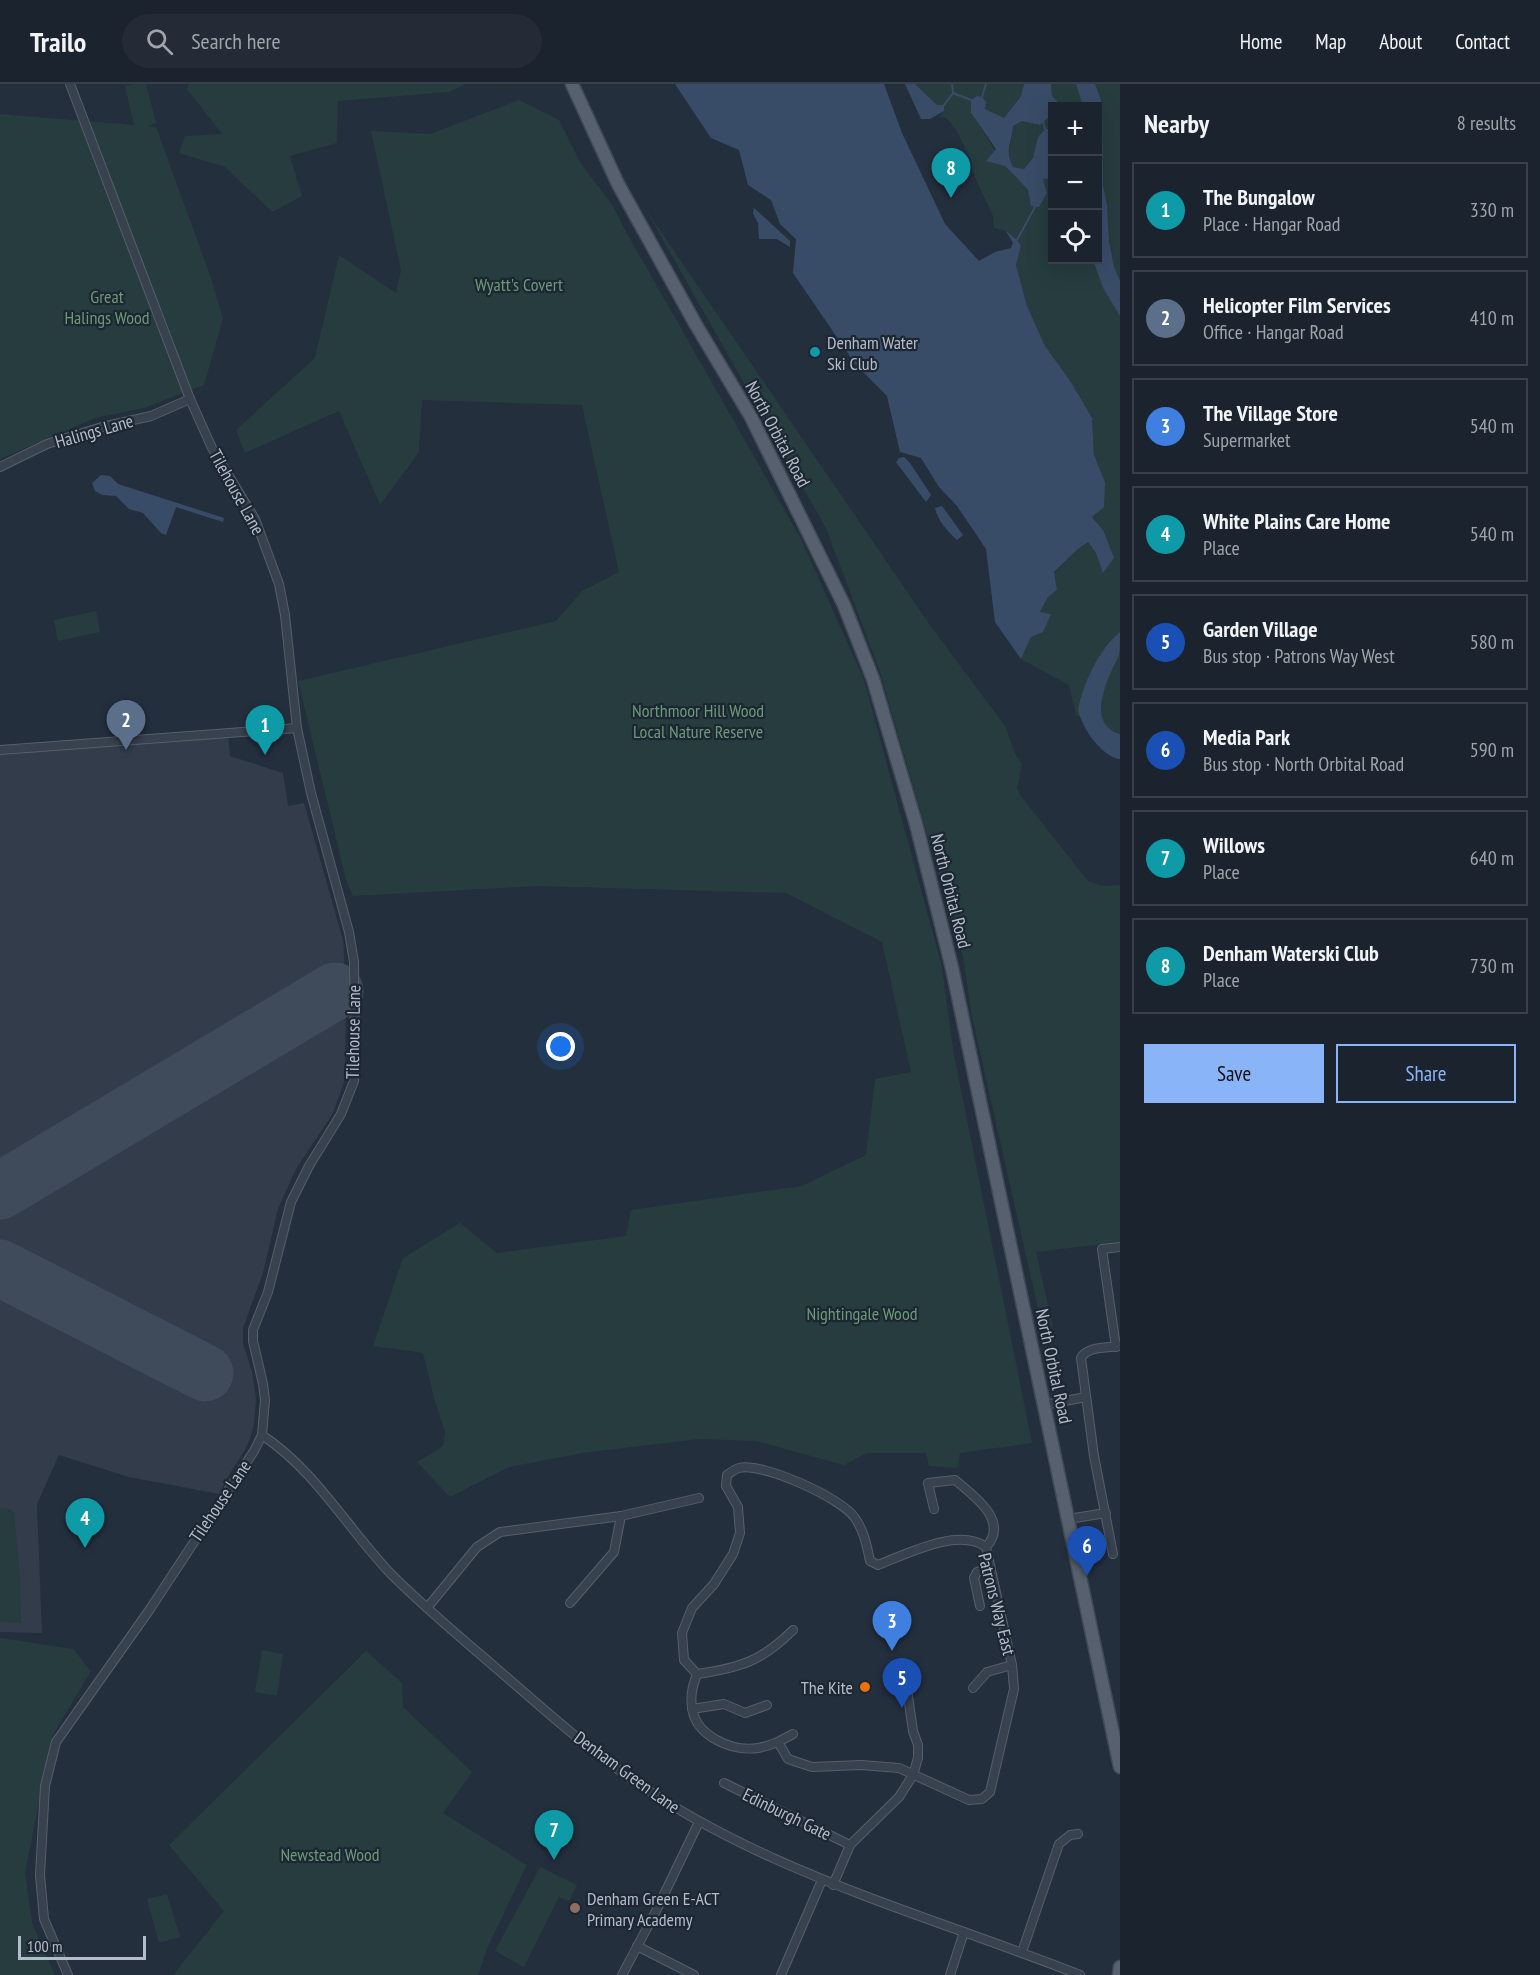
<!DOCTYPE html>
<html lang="en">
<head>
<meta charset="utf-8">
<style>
  body { margin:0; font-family:"PT Sans Narrow",sans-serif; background:#242b36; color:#f1f3f6 }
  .controls { position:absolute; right:18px; top:18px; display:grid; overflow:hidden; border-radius:0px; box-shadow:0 6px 24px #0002 }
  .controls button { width:54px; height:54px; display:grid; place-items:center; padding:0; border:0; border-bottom:2px solid #39404a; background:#1b232e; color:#f1f3f6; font:30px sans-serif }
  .scale { position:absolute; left:18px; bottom:15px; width:128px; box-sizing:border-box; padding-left:6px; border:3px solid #b4bcc9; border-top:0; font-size:16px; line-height:21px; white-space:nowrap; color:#b4bcc9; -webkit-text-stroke:4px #1d2633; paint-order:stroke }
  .you { position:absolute; left:561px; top:963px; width:21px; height:21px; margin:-15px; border:4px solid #fff; border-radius:50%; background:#1a73e8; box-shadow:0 0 0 9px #1a73e833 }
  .badge { display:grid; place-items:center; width:39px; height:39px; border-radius:50%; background:#8ab4f8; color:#fff; font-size:20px; font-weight:700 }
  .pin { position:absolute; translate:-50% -50px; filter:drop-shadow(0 2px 3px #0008) }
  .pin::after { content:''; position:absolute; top:32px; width:21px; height:18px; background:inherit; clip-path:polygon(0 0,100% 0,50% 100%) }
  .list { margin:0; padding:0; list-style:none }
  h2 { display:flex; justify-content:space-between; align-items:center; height:78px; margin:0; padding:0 24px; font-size:26px }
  h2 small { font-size:20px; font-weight:400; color:#a0a4aa }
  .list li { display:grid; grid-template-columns:39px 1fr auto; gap:18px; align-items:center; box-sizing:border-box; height:96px; margin:0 12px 12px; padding:0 12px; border:2px solid #39404a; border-radius:0px }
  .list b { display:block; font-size:22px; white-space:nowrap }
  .list p { margin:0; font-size:20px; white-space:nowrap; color:#a0a4aa }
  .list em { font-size:20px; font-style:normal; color:#a0a4aa }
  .actions { display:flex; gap:12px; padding:18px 24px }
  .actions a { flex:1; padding:14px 0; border:2px solid #8ab4f8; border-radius:0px; text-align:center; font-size:21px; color:#8ab4f8 }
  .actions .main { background:#8ab4f8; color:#111 }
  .icon { flex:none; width:33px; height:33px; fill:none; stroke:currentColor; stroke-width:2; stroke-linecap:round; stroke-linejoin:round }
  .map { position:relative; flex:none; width:1120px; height:1891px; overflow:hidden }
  header { display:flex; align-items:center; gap:36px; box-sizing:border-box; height:84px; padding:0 30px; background:#1b232e; border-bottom:2px solid #39404a }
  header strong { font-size:28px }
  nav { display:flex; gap:33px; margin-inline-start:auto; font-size:21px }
  .search { width:420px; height:54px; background:#242b36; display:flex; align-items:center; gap:15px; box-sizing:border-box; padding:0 21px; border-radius:33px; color:#a0a4aa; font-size:22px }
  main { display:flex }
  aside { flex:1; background:#1b232e }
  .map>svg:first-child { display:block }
  .airport { fill:#323c4b }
  .green { fill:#263c3f }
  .water { fill:#394c67 }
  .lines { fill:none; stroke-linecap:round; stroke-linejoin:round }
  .stream { stroke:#394c67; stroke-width:2 }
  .runway { stroke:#3f4a5a; stroke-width:57 }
  .minor-casing { stroke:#565f6c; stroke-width:10 }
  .primary-casing { stroke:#414a57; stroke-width:15 }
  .minor { stroke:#38414e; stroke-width:8 }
  .primary { stroke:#56606e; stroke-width:12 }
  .culture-dot { fill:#0f9aa8; stroke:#1d2633; stroke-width:2 }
  .food-dot { fill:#e8710a; stroke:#1d2633; stroke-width:2 }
  .education-dot { fill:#8d6e63; stroke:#1d2633; stroke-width:2 }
  .labels { text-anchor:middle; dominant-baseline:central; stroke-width:4.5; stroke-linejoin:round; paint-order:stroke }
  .park-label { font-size:18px; fill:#6b9a76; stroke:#1d2633 }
  .poi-label { font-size:18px; fill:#b4bcc9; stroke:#1d2633; text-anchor:start }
  .street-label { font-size:18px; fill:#b4bcc9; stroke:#1d2633 }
</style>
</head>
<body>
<header>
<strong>Trailo</strong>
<div class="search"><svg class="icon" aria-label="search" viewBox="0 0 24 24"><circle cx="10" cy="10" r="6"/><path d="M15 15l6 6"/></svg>Search here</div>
<nav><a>Home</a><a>Map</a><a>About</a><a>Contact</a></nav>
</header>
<main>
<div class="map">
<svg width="1120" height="1891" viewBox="0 0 1120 1891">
  <rect width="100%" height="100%" fill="#242f3e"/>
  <!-- airport -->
  <polygon class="airport" points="228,652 230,672 283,689 288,722 304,719 343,856 346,907 345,995 333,1029 296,1085 278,1125 263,1189 243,1244 243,1259 252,1288 256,1314 254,1340 250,1355 245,1366 227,1394 219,1410 129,1393 59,1371 37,1420 42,1549 0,1548 0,669"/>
  <!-- green -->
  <g class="green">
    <polygon points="134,0 146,0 156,39 148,42 156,43 211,194 223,235 204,301 144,324 95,334 0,375 0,30 134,41 125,2"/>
    <polygon points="189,0 466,0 449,8 338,17 337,59 290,72 302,112 272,128 225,83 179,69 185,52 222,50 187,5"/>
    <polygon points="915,0 1024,0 1021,12 1004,34 984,25 971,29 1005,82 1028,106 1043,94 1052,94 1052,176 1098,176 1098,22 1062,22 1052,12 1051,0 1120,0 1120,650 1076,631 1069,601 1021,575 1031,553 1051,530 1040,529 1048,513 1057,506 1054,489 1079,464 1088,458 1096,469 1103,488 1103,446 1092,432 1105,398 1094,371 1092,334 1071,298 1045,262 1027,222 1016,181 1021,162 1006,147 994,144 993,132 973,89 970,74 957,47 946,34 939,33 944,27"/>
    <polygon points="519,16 559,36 581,80 613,122 625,146 801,455 864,596 942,883 954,971 1032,1359 960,1369 957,1384 929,1382 926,1369 867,1369 844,1381 756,1357 699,1355 582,1369 509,1383 450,1413 417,1378 443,1362 445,1348 434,1314 423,1269 373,1262 403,1174 460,1139 497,1169 626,1152 631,1126 802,1102 866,1071 875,995 911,988 882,858 786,809 537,802 353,812 347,799 298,597 556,537 582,507 619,488 582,321 422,316 419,368 380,421 339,327 245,369 236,346 315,274 339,171 396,209 401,186 371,47 430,50"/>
    <path d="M1050,32H1052V45H1045L1039,53L1033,74L1024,85L1013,83C1004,64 1013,62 1013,42L1022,37L1040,41Z"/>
    <polygon points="646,126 932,544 1005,642 1015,669 1022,680 1017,704 1020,711 1088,797 1102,802 1120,801 1120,1158 1036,1168 1053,1242 1045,1255 972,933 963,873 880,588 826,444"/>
    <polygon points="96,527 100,548 58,557 54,536"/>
    <polygon points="8,1424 14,1429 20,1493 21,1539 0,1538 0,1425"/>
    <polygon points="0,1554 73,1565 91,1587 52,1652 25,1789 32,1839 55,1891 0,1891"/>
    <polygon points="262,1566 283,1570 277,1612 255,1608"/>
    <polygon points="366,1567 402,1599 403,1623 472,1688 443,1729 527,1781 489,1860 478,1891 173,1891 224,1827 169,1761"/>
    <polygon points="540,1783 577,1801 569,1817 559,1813 524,1883 495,1867"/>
    <polygon points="167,1810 180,1853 159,1859 147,1815"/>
  </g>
  <!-- water -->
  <g class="water">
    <polygon points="675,0 884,0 902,49 945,140 979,177 995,168 1011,164 1013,159 1006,147 1017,156 1021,162 1016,181 1027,222 1045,262 1071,298 1092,334 1094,371 1105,398 1104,423 1092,433 1103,446 1114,474 1103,489 1096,469 1088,458 1079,464 1054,488 1057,506 1048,513 1040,528 1051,530 1043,548 1031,553 1021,575 995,538 986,465 957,422 939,403 921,374 900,368 887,312 856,281 793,189 796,155 780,140 771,116 748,101 739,66 711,54"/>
    <polygon points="905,0 915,0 937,21 944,21 944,27 930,35 921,35"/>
    <path d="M1024,0H1051L1052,12L1062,22H1052V32H1050L1040,41L1022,37L1013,42C1012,61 1004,64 1013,83L1024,85L1033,74L1038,53L1045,45H1052V94L1043,95L1047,109L1039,123L1031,122L1028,106L1016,93L1005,82L986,77L996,65L971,29V16L977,12L982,13L986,18L985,25L1004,34L1021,12Z"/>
    <polygon points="1076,0 1095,0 1102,19 1103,101 1107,121 1109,158 1114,183 1120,197 1120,232 1103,204 1093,176 1098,176 1098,22 1083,22"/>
    <polygon points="754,124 790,157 790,163 777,155 759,155 758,139 753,129"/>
    <polygon points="904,373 910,379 931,411 926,418 896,378 899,374"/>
    <polygon points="101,391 110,392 118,400 224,434 223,438 176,423 166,451 161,449 143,429 129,425 116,412 102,411 95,407 92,399"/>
    <path d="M942,422L963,451L957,456C947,447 938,437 935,424Z"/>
    <path d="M1120,548C1120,555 1120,565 1119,571C1109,592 1084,639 1120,650V675H1118C1099,669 1083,645 1078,626C1083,600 1099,565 1120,548Z"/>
  </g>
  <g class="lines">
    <!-- stream -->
    <g class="stream">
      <polyline points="953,9 971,16"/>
      <polyline points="982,13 986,0"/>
      <polyline points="944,21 953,9 952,0"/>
      <polyline points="1043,38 1045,45"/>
      <polyline points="1017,156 1035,123"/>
    </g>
    <!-- runway -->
    <g class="runway">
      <polyline points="0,1107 335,907"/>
      <polyline points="0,1184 205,1289"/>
    </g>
    <defs>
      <g id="minor">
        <polyline points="0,383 47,360 102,343 151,332 190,315"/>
        <polyline points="0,666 297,644"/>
        <polyline points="1116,1263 1102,1165 1120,1163"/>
        <polyline points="1044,1321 1086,1313"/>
        <path d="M262,1351C316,1387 347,1444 391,1490C424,1523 460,1553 496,1584C531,1614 566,1646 603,1674C742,1783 918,1827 1080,1891"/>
        <path d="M934,1425L928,1399L955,1396C974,1412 1010,1437 986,1463"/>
        <polyline points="1068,1435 1106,1429"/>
        <path d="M1113,1470L1094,1372L1081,1274C1087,1262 1108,1264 1120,1262"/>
        <polyline points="570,1519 614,1468 621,1432"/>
        <polyline points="980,1522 974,1494 977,1488 990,1484"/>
        <polyline points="427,1524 477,1463 500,1448 621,1432 699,1414"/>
        <circle cx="907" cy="1596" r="9"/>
        <path d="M697,1590L684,1576L682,1549L692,1524L714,1500L733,1470L740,1449L738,1423L726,1402L727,1391C730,1389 735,1385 739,1384C762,1378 842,1414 855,1434C864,1447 867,1462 870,1477L878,1481C907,1470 958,1443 986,1463L1012,1581L1014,1605L990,1708L982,1715L969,1716L899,1684L861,1681L812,1683L788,1675L778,1658"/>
        <path d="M697,1590C693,1601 690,1611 692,1623C695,1652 732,1668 758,1664C771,1662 782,1656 793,1650"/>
        <path d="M697,1590C740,1584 762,1577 793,1546"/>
        <polyline points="973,1604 987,1588 1012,1581"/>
        <polyline points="692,1625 724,1620 745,1629 767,1621"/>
        <polyline points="724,1699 850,1761"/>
        <polyline points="833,1801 850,1761 899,1713 913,1691 918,1674 918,1661 913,1647 907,1605"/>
        <polyline points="637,1862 694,1891"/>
        <polyline points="1022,1868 1059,1760 1070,1751 1078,1750"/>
        <polyline points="68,1891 44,1835 40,1791 45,1702 56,1658 148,1528 254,1367 262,1351 265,1316 263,1300 253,1257 253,1246 268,1208 291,1118 309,1082 341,1030 354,997 355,984 354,878 349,848 311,709 297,644 285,531 279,500 255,435 212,364 190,315 70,0"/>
        <polyline points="622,1891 655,1829 699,1738"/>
        <polyline points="781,1891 822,1796"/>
        <polyline points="950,1891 964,1848"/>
      </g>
      <g id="primary">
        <polyline points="572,0 618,100 696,241 751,333 844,521 873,595 916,740 952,884 1120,1683"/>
        <polyline points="1119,1891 1120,1883"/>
      </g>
    </defs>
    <!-- minor casing -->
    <use href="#minor" class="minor-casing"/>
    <!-- primary casing -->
    <use href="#primary" class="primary-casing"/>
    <!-- minor -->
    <use href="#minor" class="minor"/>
    <!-- primary -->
    <use href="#primary" class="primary"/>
  </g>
  <!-- markers -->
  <circle class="culture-dot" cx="815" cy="268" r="6"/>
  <circle class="food-dot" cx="865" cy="1603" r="6"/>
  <circle class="education-dot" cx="575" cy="1824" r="6"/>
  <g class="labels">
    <!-- park labels -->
    <g class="park-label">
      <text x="519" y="200">Wyatt's Covert</text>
      <text x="107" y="212">Great<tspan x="107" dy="21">Halings Wood</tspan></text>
      <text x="698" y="626">Northmoor Hill Wood<tspan x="698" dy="21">Local Nature Reserve</tspan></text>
      <text x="862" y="1229">Nightingale Wood</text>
      <text x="330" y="1770">Newstead Wood</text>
    </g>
    <!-- poi labels -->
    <g class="poi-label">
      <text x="827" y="258">Denham Water<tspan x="827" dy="21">Ski Club</tspan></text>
      <text x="853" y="1603" text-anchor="end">The Kite</text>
      <text x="587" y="1814">Denham Green E-ACT<tspan x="587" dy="21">Primary Academy</tspan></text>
    </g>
    <!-- street labels -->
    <g class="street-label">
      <text transform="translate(94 347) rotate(-16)">Halings Lane</text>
      <text transform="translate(778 350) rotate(62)">North Orbital Road</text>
      <text transform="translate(237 408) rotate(61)">Tilehouse Lane</text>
      <text transform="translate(951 807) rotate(76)">North Orbital Road</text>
      <text transform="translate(353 948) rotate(-89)">Tilehouse Lane</text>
      <text transform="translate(1054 1282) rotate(78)">North Orbital Road</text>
      <text transform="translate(220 1417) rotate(-56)">Tilehouse Lane</text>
      <text transform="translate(997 1520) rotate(76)">Patrons Way East</text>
      <text transform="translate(627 1688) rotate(36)">Denham Green Lane</text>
      <text transform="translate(787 1730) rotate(26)">Edinburgh Gate</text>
    </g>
  </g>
</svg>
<div class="controls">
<button>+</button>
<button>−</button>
<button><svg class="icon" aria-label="locate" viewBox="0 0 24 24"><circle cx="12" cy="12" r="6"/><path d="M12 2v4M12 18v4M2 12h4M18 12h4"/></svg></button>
</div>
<div class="scale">100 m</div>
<div class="you"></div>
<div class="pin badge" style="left:265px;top:671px;background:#0f9aa8">1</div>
<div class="pin badge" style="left:126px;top:666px;background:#5c6f8a">2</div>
<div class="pin badge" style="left:892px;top:1567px;background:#3f7fe0">3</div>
<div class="pin badge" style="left:85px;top:1464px;background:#0f9aa8">4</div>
<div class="pin badge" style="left:902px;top:1624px;background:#1a4fb4">5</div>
<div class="pin badge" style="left:1087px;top:1492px;background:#1a4fb4">6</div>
<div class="pin badge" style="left:554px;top:1776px;background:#0f9aa8">7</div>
<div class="pin badge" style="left:951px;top:114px;background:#0f9aa8">8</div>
</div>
<aside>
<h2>Nearby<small>8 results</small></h2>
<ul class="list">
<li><span class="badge" style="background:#0f9aa8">1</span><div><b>The Bungalow</b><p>Place · Hangar Road</p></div><em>330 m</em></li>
<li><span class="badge" style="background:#5c6f8a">2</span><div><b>Helicopter Film Services</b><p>Office · Hangar Road</p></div><em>410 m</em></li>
<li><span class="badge" style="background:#3f7fe0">3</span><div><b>The Village Store</b><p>Supermarket</p></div><em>540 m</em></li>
<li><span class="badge" style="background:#0f9aa8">4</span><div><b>White Plains Care Home</b><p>Place</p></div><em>540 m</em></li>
<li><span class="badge" style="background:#1a4fb4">5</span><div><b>Garden Village</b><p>Bus stop · Patrons Way West</p></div><em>580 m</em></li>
<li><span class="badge" style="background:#1a4fb4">6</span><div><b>Media Park</b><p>Bus stop · North Orbital Road</p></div><em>590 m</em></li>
<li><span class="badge" style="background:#0f9aa8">7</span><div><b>Willows</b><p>Place</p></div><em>640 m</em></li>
<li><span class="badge" style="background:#0f9aa8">8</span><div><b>Denham Waterski Club</b><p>Place</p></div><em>730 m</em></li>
</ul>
<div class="actions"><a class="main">Save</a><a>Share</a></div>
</aside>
</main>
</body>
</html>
